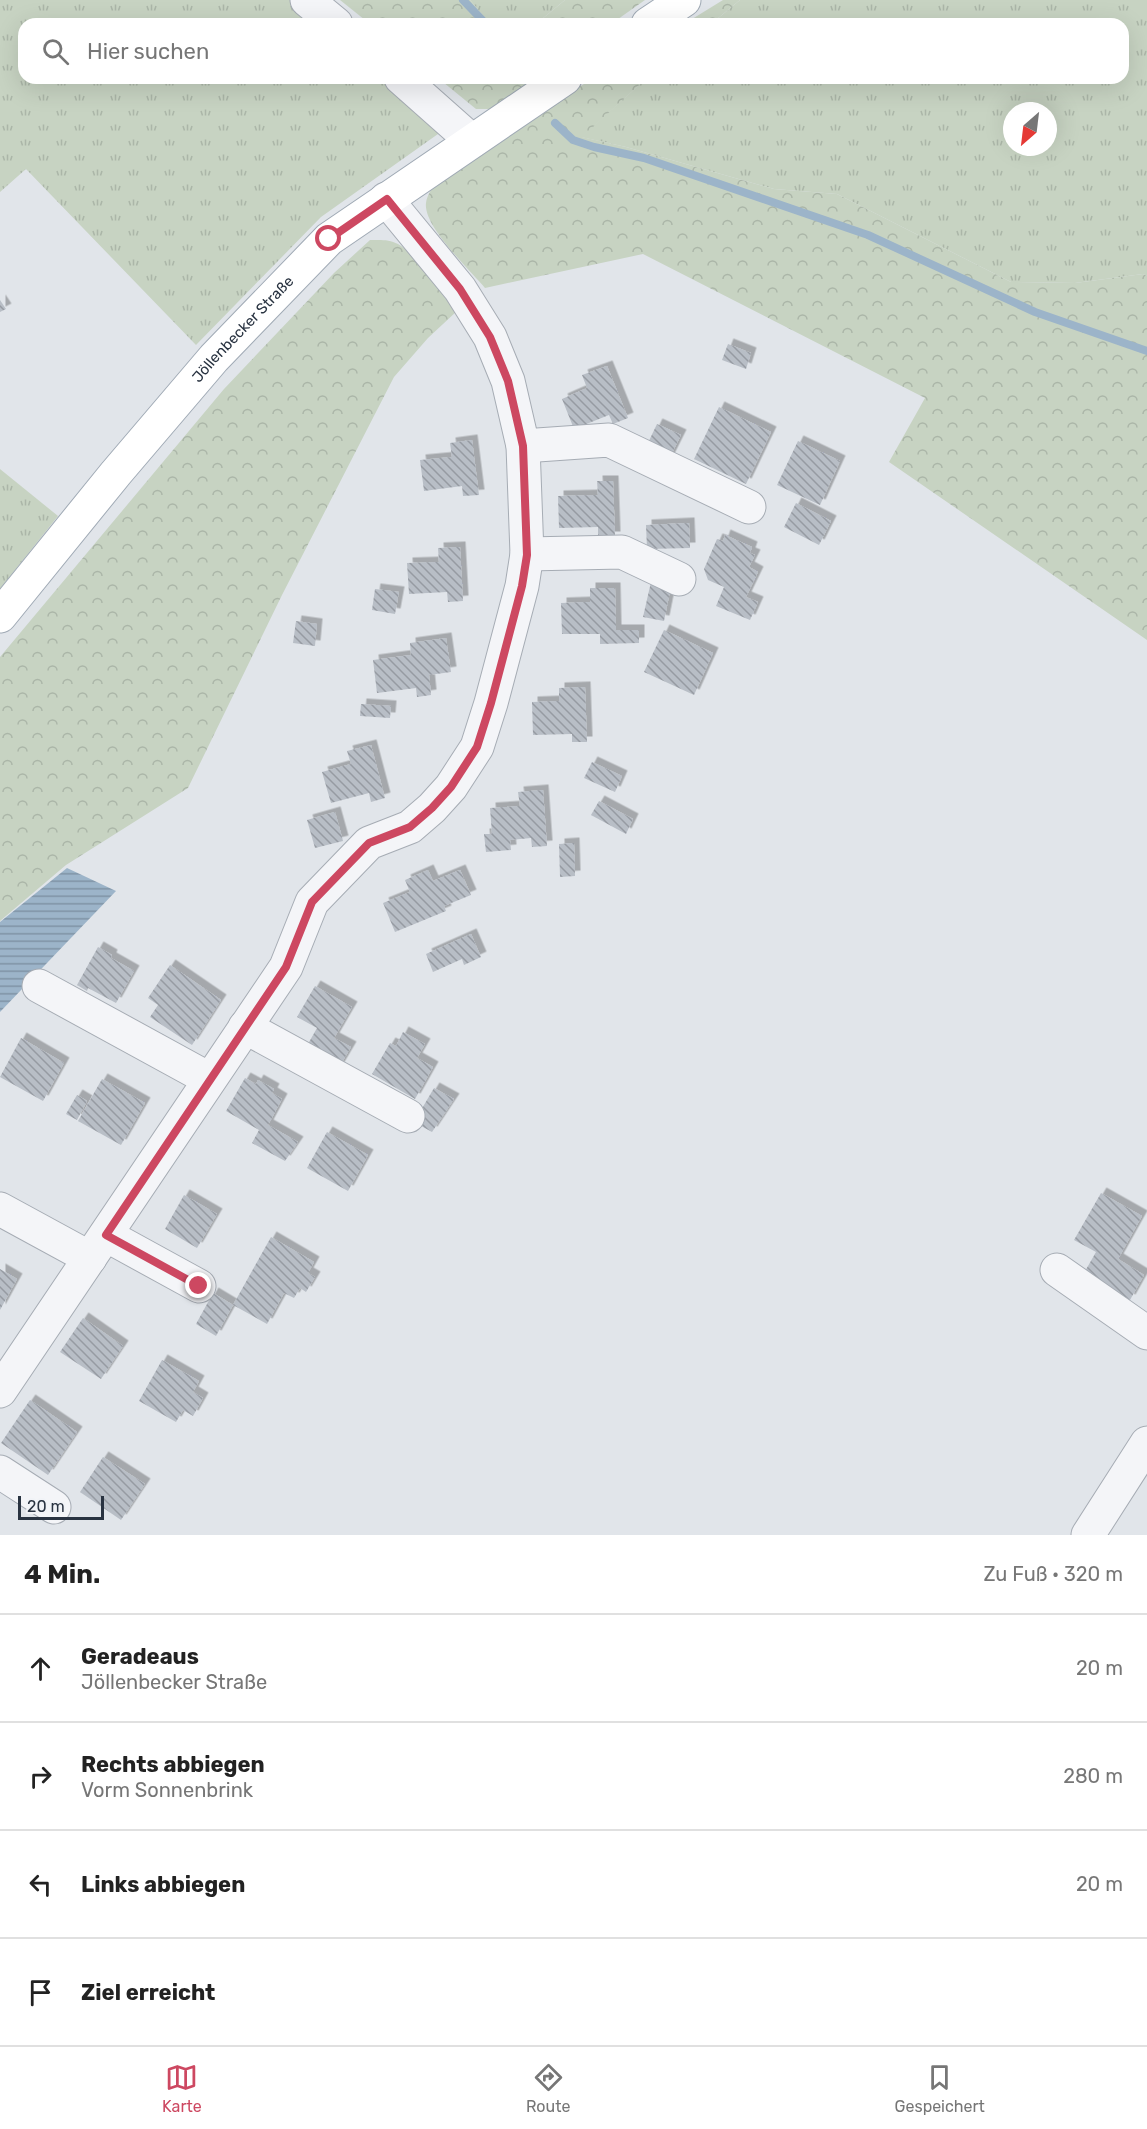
<!DOCTYPE html>
<html lang="de">
<head>
<meta charset="utf-8">
<style>
  body { margin:0; font-family:Rubik,sans-serif; background:#f2f2f2; color:#222 }
  .compass { position:absolute; left:1003px; top:102px; width:54px; height:54px; border-radius:50%; background:#fff; box-shadow:0 6px 24px #0002; rotate:208deg }
  .scale { position:absolute; left:18px; bottom:15px; width:86px; box-sizing:border-box; padding-left:6px; border:3px solid #293341; border-top:0; font-size:16px; line-height:21px; white-space:nowrap; color:#293341; -webkit-text-stroke:4px #f1f3f7; paint-order:stroke }
  .stop { position:absolute; width:18px; height:18px; margin:-14px; border:4px solid #cd4861; border-radius:50%; background:#fff }
  .stop.end { background:#cd4861; border-color:#fff; box-shadow:0 2px 6px #0008 }
  .list { margin:0; padding:0; list-style:none }
  h2 { display:flex; justify-content:space-between; align-items:center; height:78px; margin:0; padding:0 24px; font-size:26px }
  h2 small { font-size:20px; font-weight:400; color:#767676 }
  .list li { display:grid; grid-template-columns:39px 1fr auto; gap:18px; align-items:center; box-sizing:border-box; height:108px; padding:0 24px; border-top:2px solid #e0e0e0 }
  .list b { display:block; font-size:22px; white-space:nowrap }
  .list p { margin:0; font-size:20px; white-space:nowrap; color:#767676 }
  .list em { font-size:20px; font-style:normal; color:#767676 }
  .icon { flex:none; width:33px; height:33px; fill:none; stroke:currentColor; stroke-width:2; stroke-linecap:round; stroke-linejoin:round }
  .map { position:relative; flex:none; width:1147px; height:1535px; overflow:hidden }
  .search { position:absolute; background:#fff; box-shadow:0 6px 24px #0002; left:18px; right:18px; top:18px; height:66px; display:flex; align-items:center; gap:15px; box-sizing:border-box; padding:0 21px; border-radius:18px; color:#767676; font-size:22px }
  .sheet { height:510px; background:#fff }
  nav { display:flex; justify-content:space-around; align-items:center; box-sizing:border-box; height:84px; border-top:2px solid #e0e0e0; background:#fff; font-size:16px; color:#767676 }
  nav a { display:grid; justify-items:center; gap:3px }
  nav .on { color:#cd4861 }
  .map>svg:first-child { display:block }
  .grass { fill:url(#grass-tufts); fill-rule:evenodd }
  .forest { fill:url(#forest-crowns) }
  .water { fill:url(#water-rules) }
  .lines { fill:none; stroke-linecap:round; stroke-linejoin:round }
  .stream { stroke:#9cb4c9; stroke-width:8 }
  .building { fill:url(#building-back-hatch); filter:url(#shadow) }
  .minor-casing { stroke:#a6acb4; stroke-width:35 }
  .major-casing { stroke:#a0aab5; stroke-width:35 }
  .minor { stroke:#f4f5f8; stroke-width:33 }
  .major { stroke:#fff; stroke-width:33 }
  .route { stroke:#cd4861; stroke-width:8 }
  .labels { text-anchor:middle; dominant-baseline:central; stroke-width:4.5; stroke-linejoin:round; paint-order:stroke }
  .street-label { font-size:15px; fill:#293341; stroke:#f1f3f7 }
</style>
</head>
<body>
<div class="map">
<svg width="1147" height="1535" viewBox="0 0 1147 1535">
  <defs>
    <pattern id="grass-tufts" width="24" height="20" patternUnits="userSpaceOnUse" patternTransform="scale(1.5)"><rect width="24" height="20" fill="#c7d3c2"/><path d="M3 7l-1-3M5 7V3M7 7l1-3M15 17l-1-3M17 17v-4M19 17l1-3" fill="none" stroke="#abb6a8"/></pattern>
    <pattern id="forest-crowns" width="20" height="18" patternUnits="userSpaceOnUse" patternTransform="scale(1.5)"><rect width="20" height="18" fill="#c7d3c2"/><path d="M2 6a3 3 0 1 1 6 0M12 15a3 3 0 1 1 6 0" fill="none" stroke="#abb6a8"/></pattern>
    <pattern id="water-rules" width="6" height="5" patternUnits="userSpaceOnUse" patternTransform="scale(1.5)"><rect width="6" height="5" fill="#9cb4c9"/><path d="M0 2.5h6" fill="none" stroke="#7f93a5"/></pattern>
    <pattern id="building-back-hatch" width="6" height="6" patternUnits="userSpaceOnUse" patternTransform="scale(1.5)"><rect width="6" height="6" fill="#b8bec6"/><path d="M-1 5l2 2M0 0l6 6M5-1l2 2" fill="none" stroke="#969ba2"/></pattern>
    <filter id="shadow"><feDropShadow dx="5.5" dy="-5.5" stdDeviation="0" flood-color="#0004"/></filter>
  </defs>
  <rect width="100%" height="100%" fill="#e1e5ea"/>
  <!-- grass -->
  <g class="grass">
    <polygon points="0,0 295,0 324,24 24,24 24,78 388,78 436,118 438,134 321,217 196,345 26,169 0,192"/>
    <polygon points="470,0 565,0 536,24 490,24"/>
    <path d="M740,0H1147V276L1143,274L1075,283L1011,282L837,194L774,189L626,147L581,137L647,78H1123V24H711ZM1012,111H1048V147H1012Z"/>
    <polygon points="0,469 58,516 0,589"/>
  </g>
  <!-- forest -->
  <g class="forest">
    <polygon points="340,0 470,0 490,24 370,24"/>
    <polygon points="565,0 645,0 611,24 536,24"/>
    <polygon points="723,0 740,0 711,24 684,24"/>
    <polygon points="438,78 535,78 492,109 476,109"/>
    <path d="M594,78H647L582,137L626,147L774,189L837,194L1011,282L1075,283L1143,274L1147,276V640L889,462L925,398L643,254L485,288C470,270 423,226 426,203C427,195 432,188 437,182L547,106Z"/>
    <path d="M370,240C380,240 389,239 398,244C417,255 442,293 457,311L428,338L394,377L282,595L188,788L66,865L0,921V657L224,389L334,273Z"/>
  </g>
  <!-- water -->
  <polygon class="water" points="67,868 116,891 0,1012 0,922"/>
  <g class="lines">
    <!-- stream -->
    <g class="stream">
      <polyline points="463,0 486,24"/>
      <polyline points="555,123 573,140 594,147 644,158 868,235 1035,312 1147,351"/>
    </g>
  </g>
  <!-- building -->
  <g class="building">
    <polygon points="0,300 6,309 0,312"/>
    <polygon points="728,344 751,353 746,369 722,360"/>
    <polygon points="607,366 628,418 613,424 609,415 574,429 562,399 587,388 582,375"/>
    <polygon points="719,407 771,432 746,484 694,459"/>
    <polygon points="657,424 681,435 669,459 646,447"/>
    <polygon points="472,440 479,495 463,496 462,486 424,491 420,460 452,457 450,443"/>
    <polygon points="798,441 840,461 820,505 777,485"/>
    <polygon points="597,481 613,481 615,537 598,537 598,527 559,528 558,496 598,495"/>
    <polygon points="796,503 831,521 819,545 784,527"/>
    <polygon points="689,523 690,548 647,549 646,525"/>
    <polygon points="725,535 752,547 750,553 755,555 749,567 758,572 746,597 758,602 750,620 716,606 724,587 708,580 704,569 717,539 723,541"/>
    <polygon points="460,547 463,601 448,602 447,592 409,594 407,563 439,562 438,548"/>
    <polygon points="651,582 671,586 664,621 643,617"/>
    <polygon points="590,588 615,588 616,630 639,630 639,643 600,644 600,634 562,634 561,603 590,602"/>
    <polygon points="375,589 399,592 395,614 372,610"/>
    <polygon points="296,621 317,624 315,646 293,643"/>
    <polygon points="664,630 713,653 694,695 644,672"/>
    <polygon points="446,638 451,672 429,675 431,695 417,697 416,688 377,693 373,660 411,655 410,643"/>
    <polygon points="585,687 587,742 572,742 572,734 533,735 532,702 559,701 559,688"/>
    <polygon points="361,704 391,706 390,718 360,716"/>
    <polygon points="371,745 385,798 371,802 369,793 331,803 322,772 351,764 347,751"/>
    <polygon points="592,762 622,776 615,792 584,778"/>
    <polygon points="543,790 547,846 532,847 531,838 510,840 511,850 486,852 484,834 492,834 490,808 520,806 518,792"/>
    <polygon points="599,801 633,819 626,834 591,815"/>
    <polygon points="335,812 343,841 315,848 307,820"/>
    <polygon points="574,843 575,876 560,877 559,844"/>
    <polygon points="428,870 433,881 460,870 471,895 444,906 446,911 395,932 383,903 410,892 405,880"/>
    <polygon points="471,934 481,957 464,965 462,959 433,972 426,954"/>
    <polygon points="98,947 112,955 111,958 134,971 116,1003 88,988 87,991 77,985"/>
    <polygon points="170,965 221,1000 192,1045 150,1017 158,1005 148,998"/>
    <polygon points="315,986 352,1007 334,1038 351,1047 338,1069 304,1051 317,1028 297,1017"/>
    <polygon points="403,1032 425,1044 417,1058 433,1067 415,1099 372,1074 390,1043 396,1046"/>
    <polygon points="21,1038 64,1063 43,1101 0,1077"/>
    <polygon points="245,1078 256,1084 258,1080 274,1089 272,1093 282,1099 268,1125 298,1142 285,1161 252,1143 259,1130 226,1111"/>
    <polygon points="102,1079 145,1103 121,1145 78,1121"/>
    <polygon points="434,1088 454,1099 432,1132 414,1122"/>
    <polygon points="77,1095 87,1101 77,1120 66,1114"/>
    <polygon points="327,1132 368,1155 348,1191 307,1168"/>
    <polygon points="1101,1193 1142,1216 1118,1259 1144,1275 1130,1300 1084,1273 1096,1252 1074,1240"/>
    <polygon points="184,1195 217,1214 197,1248 165,1229"/>
    <polygon points="271,1237 314,1262 308,1273 315,1277 306,1292 300,1288 294,1298 284,1293 267,1324 233,1305 216,1336 196,1324 213,1293 233,1305"/>
    <polygon points="0,1269 17,1279 0,1310"/>
    <polygon points="83,1318 123,1346 101,1379 60,1352"/>
    <polygon points="162,1360 199,1381 193,1392 203,1398 193,1416 183,1410 176,1422 139,1401"/>
    <polygon points="30,1400 77,1432 48,1475 1,1443"/>
    <polygon points="103,1457 145,1484 121,1520 80,1492"/>
  </g>
  <g class="lines">
    <defs>
      <g id="minor">
        <polyline points="307,0 336,24"/>
        <polyline points="401,78 472,141"/>
        <polyline points="523,446 609,440 749,507"/>
        <polyline points="527,554 622,552 679,579"/>
        <polyline points="39,986 209,1079"/>
        <polyline points="245,1027 408,1116"/>
        <polyline points="0,1209 90,1258"/>
        <polyline points="106,1235 199,1286"/>
        <polyline points="1057,1270 1147,1333"/>
        <polyline points="0,1391 286,967 312,902 369,843 410,827 432,808 451,787 477,747 491,703 522,586 527,554 523,446 508,381 490,337 460,289 386,199"/>
        <polyline points="0,1472 54,1507"/>
        <polyline points="1088,1535 1147,1443"/>
      </g>
      <g id="major">
        <polyline points="648,24 684,0"/>
        <path id="s1" d="M0,616L116,473L214,358L329,239L565,78"/>
      </g>
    </defs>
    <!-- minor casing -->
    <use href="#minor" class="minor-casing"/>
    <!-- major casing -->
    <use href="#major" class="major-casing"/>
    <!-- minor -->
    <use href="#minor" class="minor"/>
    <!-- major -->
    <use href="#major" class="major"/>
  </g>
  <g class="lines">
    <!-- route -->
    <polyline class="route" points="199,1286 106,1235 286,967 312,902 369,843 410,827 432,808 451,787 477,747 491,703 522,586 527,555 523,446 508,381 490,337 460,289 387,199 329,239"/>
  </g>
  <g class="labels">
    <!-- street labels -->
    <g class="street-label">
      <text stroke="none"><textPath href="#s1" startOffset="376">Jöllenbecker Straße</textPath></text>
    </g>
  </g>
</svg>
<svg class="compass" viewBox="-18 -18 36 36"><path d="M0-13l5 13h-10z" fill="#e53935"/><path d="M0 13l5-13h-10z" fill="#767676"/></svg>
<div class="scale">20 m</div>
<div class="stop" style="left:329px;top:239px"></div>
<div class="stop end" style="left:199px;top:1286px"></div>
<div class="search"><svg class="icon" aria-label="search" viewBox="0 0 24 24"><circle cx="10" cy="10" r="6"/><path d="M15 15l6 6"/></svg>Hier suchen</div>
</div>
<section class="sheet">
<h2>4 Min.<small>Zu Fuß · 320 m</small></h2>
<ul class="list">
<li><svg class="icon" aria-label="ahead" viewBox="0 0 24 24"><path d="M12 20V5M6 11l6-6 6 6"/></svg><div><b>Geradeaus</b><p>Jöllenbecker Straße</p></div><em>20 m</em></li>
<li><svg class="icon" aria-label="right" viewBox="0 0 24 24"><path d="M7 20v-9h11M14 6l5 5-5 5"/></svg><div><b>Rechts abbiegen</b><p>Vorm Sonnenbrink</p></div><em>280 m</em></li>
<li><svg class="icon" aria-label="left" viewBox="0 0 24 24"><path d="M17 20v-9H6M10 6l-5 5 5 5"/></svg><div><b>Links abbiegen</b></div><em>20 m</em></li>
<li><svg class="icon" aria-label="arrive" viewBox="0 0 24 24"><path d="M6 21V4h12l-3 4 3 4H6"/></svg><div><b>Ziel erreicht</b></div></li>
</ul>
</section>
<nav>
<a class="on"><svg class="icon" aria-label="map" viewBox="0 0 24 24"><path d="M3 6l6-2 6 2 6-2v14l-6 2-6-2-6 2zM9 4v14M15 6v14"/></svg>Karte</a>
<a><svg class="icon" aria-label="directions" viewBox="0 0 24 24"><path d="M12 3l9 9-9 9-9-9zM9 14v-3h6M13 9l2 2-2 2"/></svg>Route</a>
<a><svg class="icon" aria-label="saved" viewBox="0 0 24 24"><path d="M7 4h10v16l-5-4-5 4z"/></svg>Gespeichert</a>
</nav>
</body>
</html>
